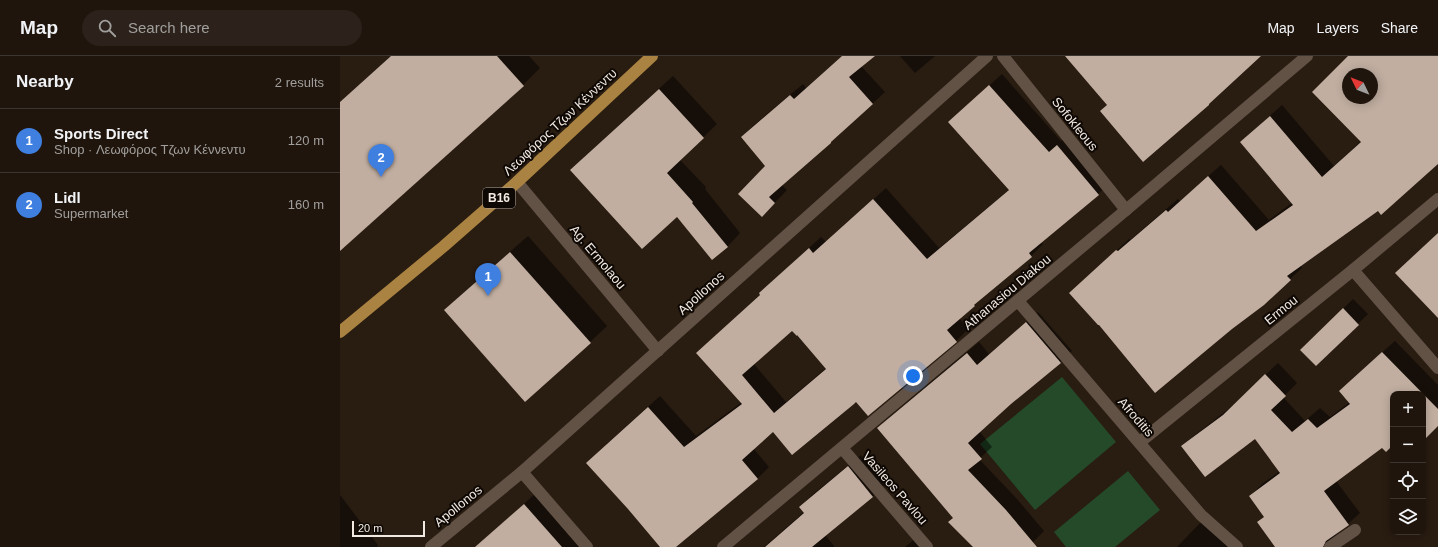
<!DOCTYPE html>
<html lang="en">
<head>
<meta charset="utf-8">
<style>
  body { margin:0; font-family:Helvetica,sans-serif; background:#2c221b; color:#f1f3f6 }
  .controls { position:absolute; right:12px; bottom:12px; display:grid; overflow:hidden; border-radius:8px; box-shadow:0 2px 10px #0003 }
  .controls button { width:36px; height:36px; display:grid; place-items:center; padding:0; border:0; border-bottom:1px solid #3c342e; background:#1f150d; color:#f1f3f6; font:20px sans-serif }
  .compass { position:absolute; left:1002px; top:12px; width:36px; height:36px; border-radius:50%; background:#1f150d; box-shadow:0 2px 10px #0003; rotate:313deg }
  .scale { position:absolute; left:12px; bottom:10px; width:73px; box-sizing:border-box; padding-left:4px; border:2px solid #f2e9e2; border-top:0; font-size:11px; line-height:14px; white-space:nowrap; color:#f2e9e2; -webkit-text-stroke:3px #0e0804; paint-order:stroke }
  .you { position:absolute; left:573px; top:320px; width:14px; height:14px; margin:-10px; border:3px solid #fff; border-radius:50%; background:#1a73e8; box-shadow:0 0 0 6px #1a73e833 }
  .badge { display:grid; place-items:center; width:26px; height:26px; border-radius:50%; background:#1a73e8; color:#fff; font-size:13px; font-weight:700 }
  .pin { position:absolute; translate:-50% -33px; filter:drop-shadow(0 1px 2px #0008) }
  .pin::after { content:''; position:absolute; top:21px; width:14px; height:12px; background:inherit; clip-path:polygon(0 0,100% 0,50% 100%) }
  .list { margin:0; padding:0; list-style:none }
  h2 { display:flex; justify-content:space-between; align-items:center; height:52px; margin:0; padding:0 16px; font-size:17px }
  h2 small { font-size:13px; font-weight:400; color:#a19f9d }
  .list li { display:grid; grid-template-columns:26px 1fr auto; gap:12px; align-items:center; box-sizing:border-box; height:64px; padding:0 16px; border-top:1px solid #3c342e }
  .list b { display:block; font-size:15px; white-space:nowrap }
  .list p { margin:0; font-size:13px; white-space:nowrap; color:#a19f9d }
  .list em { font-size:13px; font-style:normal; color:#a19f9d }
  .icon { flex:none; width:22px; height:22px; fill:none; stroke:currentColor; stroke-width:2; stroke-linecap:round; stroke-linejoin:round }
  .map { position:relative; flex:none; width:1098px; height:491px; overflow:hidden }
  header { display:flex; align-items:center; gap:24px; box-sizing:border-box; height:56px; padding:0 20px; background:#1f150d; border-bottom:1px solid #3c342e }
  header strong { font-size:19px }
  nav { display:flex; gap:22px; margin-inline-start:auto; font-size:14px }
  .search { width:280px; height:36px; background:#2c221b; display:flex; align-items:center; gap:10px; box-sizing:border-box; padding:0 14px; border-radius:22px; color:#a19f9d; font-size:15px }
  main { display:flex }
  aside { flex:1; background:#1f150d }
  .map>svg:first-child { display:block }
  .green { fill:#244a29 }
  .shadow { fill:#0007; fill-rule:evenodd }
  .building { fill:#c1aea1; fill-rule:evenodd }
  .lines { fill:none; stroke-linecap:round; stroke-linejoin:round }
  .minor { stroke:#625246; stroke-width:12 }
  .major { stroke:#aa8342; stroke-width:12 }
  .labels { text-anchor:middle; dominant-baseline:central; stroke-width:4; stroke-linejoin:round; paint-order:stroke }
  .shield { fill:#0e0804; stroke:#aea69f; stroke-width:1 }
  .shield-label { font-size:12px; font-weight:bold; fill:#f2e9e2 }
  .street-label { font-size:13px; fill:#f2e9e2; stroke:#0e0804 }
</style>
</head>
<body>
<header>
<strong>Map</strong>
<div class="search"><svg class="icon" aria-label="search" viewBox="0 0 24 24"><circle cx="10" cy="10" r="6"/><path d="M15 15l6 6"/></svg>Search here</div>
<nav><a>Map</a><a>Layers</a><a>Share</a></nav>
</header>
<main>
<aside>
<h2>Nearby<small>2 results</small></h2>
<ul class="list">
<li><span class="badge" style="background:#3f7fe0">1</span><div><b>Sports Direct</b><p>Shop · Λεωφόρος Τζων Κέννεντυ</p></div><em>120 m</em></li>
<li><span class="badge" style="background:#3f7fe0">2</span><div><b>Lidl</b><p>Supermarket</p></div><em>160 m</em></li>
</ul>
</aside>
<div class="map">
<svg width="1098" height="491" viewBox="0 0 1098 491">
  <rect width="100%" height="100%" fill="#291c11"/>
  <!-- green -->
  <g class="green">
    <polygon points="722,321 776,386 695,454 640,388"/>
    <polygon points="788,415 820,454 775,491 726,491 714,476"/>
  </g>
  <!-- shadow -->
  <g class="shadow">
    <polygon points="51,0 189,0 200,12 183,29 0,194 0,46"/>
    <polygon points="502,0 533,0 521,10 545,36 491,86 442,129 447,134 422,160 427,110 402,81 414,69 463,28 466,32"/>
    <polygon points="560,0 595,0 575,17"/>
    <path d="M1009,0H1098V106L1038,154L960,209L962,212L923,248L759,267L730,237L789,183L790,184L838,143L840,145L881,109L929,164L952,147L901,86L942,49L994,110L1021,85L973,36ZM1008,18H1032V42H1008Z"/>
    <path d="M662,18L721,85L730,78L770,127L758,138L701,186L703,188L691,200L646,237L634,250L619,262L628,273L616,285L528,359L517,345L433,375L413,392L429,411L417,423L334,491H321L259,395L320,340L356,380L402,346L357,297L421,238L432,226L481,181L486,186L546,132L599,192L670,133L621,55ZM452,273L486,312L446,346L414,308Z"/>
    <polygon points="333,20 377,68 340,104 366,131 365,133 400,177 387,191 244,101"/>
    <polygon points="188,180 267,270 250,286 105,254 122,238"/>
    <polygon points="1013,243 1028,258 976,309 961,294"/>
    <polygon points="698,256 732,295 720,306 639,375 652,391 639,403 677,443 704,475 688,491 634,491 614,461 539,372 550,361 639,286 649,298"/>
    <polygon points="1055,285 1098,329 1098,368 1083,383 1083,338 1053,338 1053,388 1042,391 996,425 1020,457 982,491 937,491 918,466 925,460 910,440 922,428 940,415 915,381 843,390 855,379 896,347 938,307 957,327 943,341 965,365 980,352 990,361 1010,346 1012,323"/>
    <polygon points="521,399 545,428 533,440 485,479 494,490 494,491 424,491 464,456 460,451 472,439"/>
    <polygon points="198,435 244,491 155,491 147,482"/>
    <polygon points="0,439 38,489 37,491 0,491"/>
    <polygon points="864,463 892,491 837,491"/>
    <polygon points="581,478 592,491 565,491"/>
  </g>
  <!-- building -->
  <g class="building">
    <polygon points="51,0 157,0 184,30 0,195 0,46"/>
    <polygon points="502,0 535,0 509,21 533,48 491,86 491,87 429,141 435,147 422,161 398,138 425,110 401,81 450,39 454,43"/>
    <polygon points="725,0 921,0 869,48 869,49 803,106 760,55 767,49"/>
    <path d="M1008,0H1098V108L1041,159L1038,155L947,220L951,224L924,249L892,273L815,337L759,269H758L729,237L776,194L778,195L826,154L828,156L868,120L916,175L953,149L900,86L930,60L982,121L1021,86L972,36ZM1008,18H1032V42H1008Z"/>
    <path d="M649,29L709,96L717,89L759,139L689,197L692,201L634,249L635,250L607,274L617,286L528,360L516,346L514,348L452,399L433,376L402,404L418,423L336,491H320L288,453L246,407L308,351L344,391L402,348L356,297L420,239L419,237L469,192L473,197L533,143L587,203L669,134L608,66ZM452,275L457,280V279L486,313L434,357L402,319Z"/>
    <polygon points="319,33 364,82 327,117 353,146 352,147 388,191 372,204 337,161 302,193 230,114"/>
    <polygon points="1098,177 1098,262 1055,217"/>
    <polygon points="170,196 251,287 185,346 104,254"/>
    <polygon points="1003,252 1019,269 976,310 960,294"/>
    <polygon points="686,266 721,307 671,348 628,387 642,403 628,414 666,454 697,491 633,491 608,466 613,462 537,372 627,297 637,309"/>
    <polygon points="1042,296 1098,353 1098,370 1083,385 1083,338 1053,338 1053,389 1046,396 1042,392 984,435 1009,469 986,485 983,491 935,491 917,466 924,461 909,440 940,417 915,383 865,421 841,390 883,359 925,318 946,340 931,354 952,376 968,363 977,372 1010,348 999,335"/>
    <polygon points="508,410 533,441 472,491 425,491 464,457 459,451"/>
    <polygon points="184,448 222,491 135,491"/>
  </g>
  <g class="lines">
    <!-- minor -->
    <g class="minor">
      <polyline points="663,0 786,154"/>
      <polyline points="177,126 318,295"/>
      <polyline points="1013,214 1098,312"/>
      <polyline points="678,245 861,459 897,491"/>
      <polyline points="800,386 1013,214 1098,143"/>
      <polyline points="502,392 587,491"/>
      <polyline points="182,416 247,491"/>
      <polyline points="91,491 182,416 647,0"/>
      <polyline points="383,491 786,154 967,0"/>
      <polyline points="990,491 1015,474"/>
    </g>
    <!-- major -->
    <polyline class="major" points="0,276 104,190 177,126 312,0"/>
  </g>
  <g class="labels">
    <!-- shield labels -->
    <rect class="shield" x="143" y="132" width="32" height="20" rx="3"/>
    <g class="shield-label">
      <text x="159" y="142">B16</text>
    </g>
    <!-- street labels -->
    <g class="street-label">
      <text transform="translate(220 66) rotate(-43)">Λεωφόρος Τζων Κέννεντυ</text>
      <text transform="translate(735 68) rotate(51)">Sofokleous</text>
      <text transform="translate(258 201) rotate(50)">Ag. Ermolaou</text>
      <text transform="translate(667 236) rotate(-40)">Athanasiou Diakou</text>
      <text transform="translate(361 237) rotate(-42)">Apollonos</text>
      <text transform="translate(941 254) rotate(-39)">Ermou</text>
      <text transform="translate(796 361) rotate(49)">Afroditis</text>
      <text transform="translate(555 432) rotate(49)">Vasileos Pavlou</text>
      <text transform="translate(118 450) rotate(-39)">Apollonos</text>
    </g>
  </g>
</svg>
<div class="controls">
<button>+</button>
<button>−</button>
<button><svg class="icon" aria-label="locate" viewBox="0 0 24 24"><circle cx="12" cy="12" r="6"/><path d="M12 2v4M12 18v4M2 12h4M18 12h4"/></svg></button>
<button><svg class="icon" aria-label="layers" viewBox="0 0 24 24"><path d="M12 4l9 5-9 5-9-5zM3 14l9 5 9-5"/></svg></button>
</div>
<svg class="compass" viewBox="-18 -18 36 36"><path d="M0-13l5 13h-10z" fill="#e53935"/><path d="M0 13l5-13h-10z" fill="#a19f9d"/></svg>
<div class="scale">20 m</div>
<div class="you"></div>
<div class="pin badge" style="left:148px;top:240px;background:#3f7fe0">1</div>
<div class="pin badge" style="left:41px;top:121px;background:#3f7fe0">2</div>
</div>
</main>
</body>
</html>
